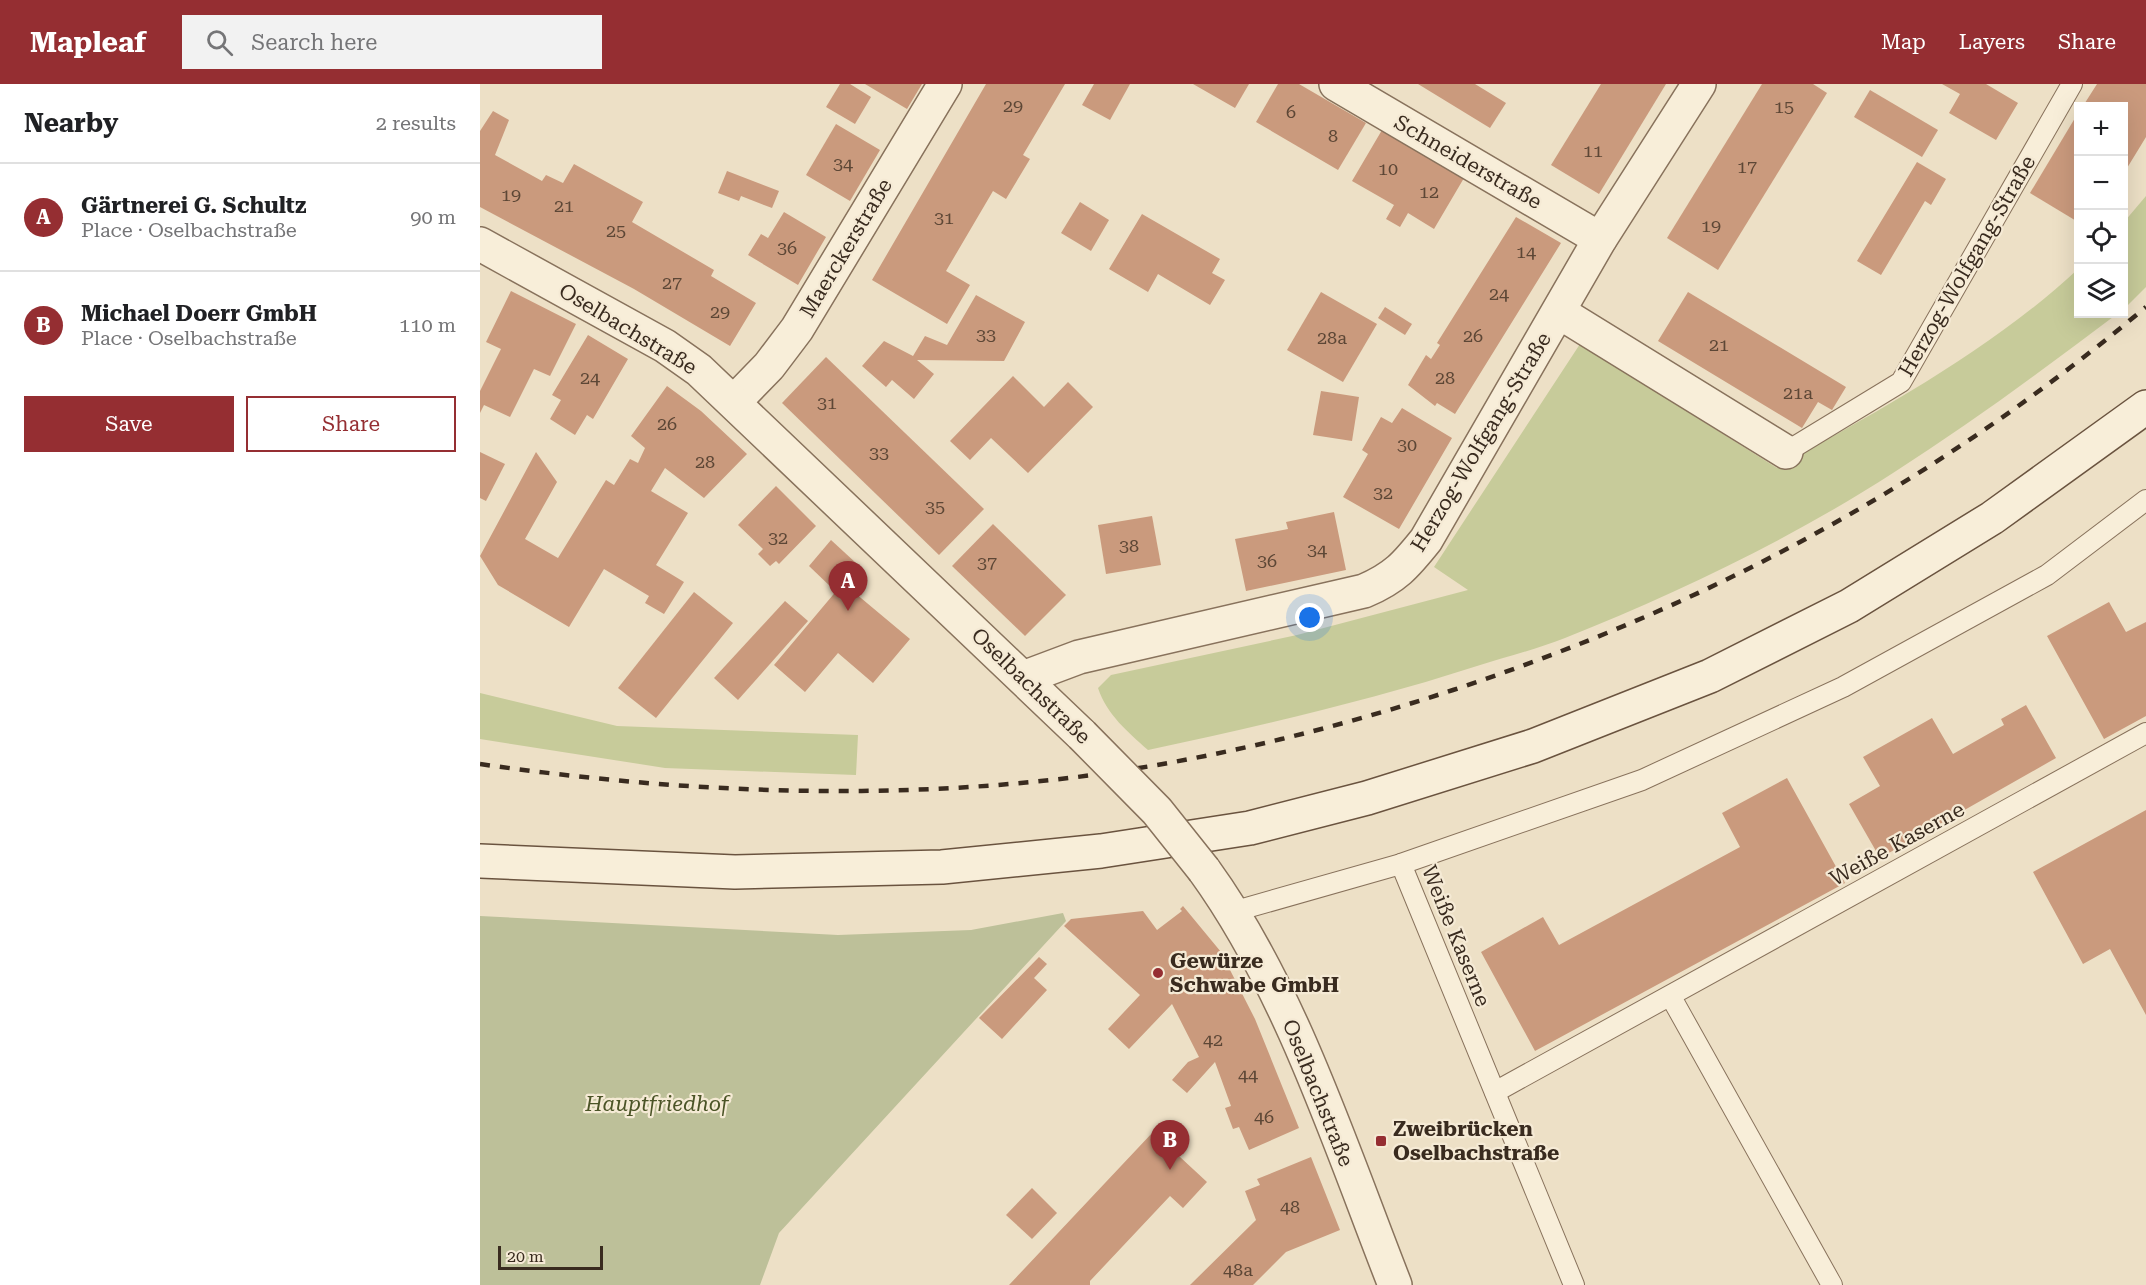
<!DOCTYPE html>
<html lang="en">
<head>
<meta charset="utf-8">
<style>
  body { margin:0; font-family:"Roboto Serif",serif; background:#f2f2f2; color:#202124 }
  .controls { position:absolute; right:18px; top:18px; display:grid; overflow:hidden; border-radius:0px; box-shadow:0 6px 24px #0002 }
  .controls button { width:54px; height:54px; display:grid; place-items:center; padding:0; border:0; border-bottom:2px solid #e0e0e0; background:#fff; color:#202124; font:30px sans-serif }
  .scale { position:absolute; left:18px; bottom:15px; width:105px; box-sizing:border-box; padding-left:6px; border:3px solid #392b1f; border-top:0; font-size:16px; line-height:21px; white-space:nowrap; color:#392b1f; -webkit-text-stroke:4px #f5ead5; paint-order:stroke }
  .you { position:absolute; left:830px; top:534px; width:21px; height:21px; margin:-15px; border:4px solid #fff; border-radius:50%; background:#1a73e8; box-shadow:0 0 0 9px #1a73e833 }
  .badge { display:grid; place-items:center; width:39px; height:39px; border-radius:50%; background:#952e32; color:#fff; font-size:20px; font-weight:700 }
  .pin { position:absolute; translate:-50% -50px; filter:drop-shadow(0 2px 3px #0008) }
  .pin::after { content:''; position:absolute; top:32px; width:21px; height:18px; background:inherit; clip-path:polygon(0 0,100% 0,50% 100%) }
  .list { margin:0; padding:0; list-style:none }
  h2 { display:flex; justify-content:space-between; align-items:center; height:78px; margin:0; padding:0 24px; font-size:26px }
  h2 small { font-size:20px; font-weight:400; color:#757577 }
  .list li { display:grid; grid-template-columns:39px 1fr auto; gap:18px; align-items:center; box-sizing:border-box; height:108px; padding:0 24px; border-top:2px solid #e0e0e0 }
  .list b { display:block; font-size:22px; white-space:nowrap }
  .list p { margin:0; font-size:20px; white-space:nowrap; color:#757577 }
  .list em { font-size:20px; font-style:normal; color:#757577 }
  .actions { display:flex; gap:12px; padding:18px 24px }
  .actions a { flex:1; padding:14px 0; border:2px solid #952e32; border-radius:0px; text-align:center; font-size:21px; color:#952e32 }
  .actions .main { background:#952e32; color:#fff }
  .icon { flex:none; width:33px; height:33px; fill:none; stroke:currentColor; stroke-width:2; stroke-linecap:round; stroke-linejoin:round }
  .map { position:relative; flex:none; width:1666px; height:1201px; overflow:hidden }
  header { display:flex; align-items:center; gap:36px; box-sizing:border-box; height:84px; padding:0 30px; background:#952e32; color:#fff }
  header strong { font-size:28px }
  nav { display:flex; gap:33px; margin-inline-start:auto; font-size:21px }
  .search { width:420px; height:54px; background:#f2f2f2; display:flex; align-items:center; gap:15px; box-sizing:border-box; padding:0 21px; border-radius:0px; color:#757577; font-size:22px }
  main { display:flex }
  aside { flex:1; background:#fff }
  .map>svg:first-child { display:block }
  .green { fill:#c7cb9a }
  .cemetery { fill:#bdc099 }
  .building { fill:#ca9a7d }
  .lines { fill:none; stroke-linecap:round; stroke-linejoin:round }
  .service-casing { stroke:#88725c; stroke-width:22 }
  .minor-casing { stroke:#88725c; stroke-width:36 }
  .tertiary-casing { stroke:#88725c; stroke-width:36 }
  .secondary-casing { stroke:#6a533f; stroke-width:36 }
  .service { stroke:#f8eed9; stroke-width:20 }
  .minor { stroke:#f8eed9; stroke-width:33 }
  .tertiary { stroke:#f8eed9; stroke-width:33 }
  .secondary { stroke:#f8eed9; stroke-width:33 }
  .rail { stroke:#392b1f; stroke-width:4.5; stroke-dasharray:10 10; stroke-linecap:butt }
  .tertiary-bridge-casing { stroke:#88725c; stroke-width:36; stroke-linecap:butt }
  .tertiary-bridge { stroke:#f8eed9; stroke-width:33 }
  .poi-dot { fill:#952e32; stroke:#f5ead5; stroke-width:2 }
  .labels { text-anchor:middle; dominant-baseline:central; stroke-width:4.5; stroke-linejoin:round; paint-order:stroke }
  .number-label { font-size:18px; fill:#5d4736 }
  .street-label { font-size:21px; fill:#392b1f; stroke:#f5ead5 }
  .poi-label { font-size:21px; font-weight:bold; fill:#392b1f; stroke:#f5ead5; text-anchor:start }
  .park-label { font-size:21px; font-style:italic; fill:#4b5427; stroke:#f5ead5 }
</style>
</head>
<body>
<header>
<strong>Mapleaf</strong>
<div class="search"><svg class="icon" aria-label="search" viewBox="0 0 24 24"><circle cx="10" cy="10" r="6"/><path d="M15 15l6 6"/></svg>Search here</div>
<nav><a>Map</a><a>Layers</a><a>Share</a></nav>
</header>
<main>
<aside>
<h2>Nearby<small>2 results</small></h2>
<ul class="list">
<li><span class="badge">A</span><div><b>Gärtnerei G. Schultz</b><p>Place · Oselbachstraße</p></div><em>90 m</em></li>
<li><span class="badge">B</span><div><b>Michael Doerr GmbH</b><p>Place · Oselbachstraße</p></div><em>110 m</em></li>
</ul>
<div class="actions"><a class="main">Save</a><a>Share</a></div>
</aside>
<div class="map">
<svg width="1666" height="1201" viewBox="0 0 1666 1201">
  <rect width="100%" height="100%" fill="#ede0c6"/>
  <!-- green -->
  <g class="green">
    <polygon points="1666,112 1666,203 1644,225 1644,138"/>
    <path d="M1598,185V230H1637C1564,285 1490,340 1413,389C1311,455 1197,509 1085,554C1057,565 1026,573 997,582C889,617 779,642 668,666C648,648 627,631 618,604L631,591L817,551L988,506L954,483L1100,260L1297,384C1401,325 1510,267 1598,185Z"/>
    <polygon points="0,609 137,642 378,651 376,691 185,684 0,655"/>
  </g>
  <!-- cemetery -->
  <polygon class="cemetery" points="583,829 586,837 299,1149 280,1201 0,1201 0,832 358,851 491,846"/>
  <!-- building -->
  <g class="building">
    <polygon points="360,0 370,0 391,13 375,40 346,23"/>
    <polygon points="385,0 442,0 427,25"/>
    <polygon points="506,0 585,0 543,71 550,75 526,115 513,107 466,187 490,201 467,240 392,196"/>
    <polygon points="614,0 650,0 630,36 602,21"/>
    <polygon points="713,0 769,0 755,24"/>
    <polygon points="798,0 819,0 886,39 858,86 776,38"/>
    <polygon points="938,0 995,0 1026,19 1010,44"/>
    <polygon points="1121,0 1186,0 1119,110 1071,81"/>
    <polygon points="1282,0 1333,0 1347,9 1238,186 1187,154"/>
    <polygon points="1462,0 1506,0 1538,19 1516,56 1469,29 1480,10"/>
    <polygon points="1617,0 1666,0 1666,53 1644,89 1644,22 1603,22"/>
    <polygon points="1390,6 1458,46 1442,73 1374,33"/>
    <polygon points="13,27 29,36 15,71 62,97 66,91 83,99 94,80 163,118 152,138 234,186 231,192 276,219 250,262 154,205 0,123 0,47"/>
    <polygon points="1598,29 1598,138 1550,109"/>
    <polygon points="356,40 400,66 370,117 326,91"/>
    <polygon points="902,46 984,94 954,145 928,129 920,143 906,135 914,121 872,97"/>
    <polygon points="1437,78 1466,95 1451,121 1445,117 1401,191 1377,177"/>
    <polygon points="247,87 299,107 292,124 261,112 259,117 238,109"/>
    <polygon points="600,118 629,136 611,167 581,149"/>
    <polygon points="304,128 346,153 318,201 268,171 281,150 288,154"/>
    <polygon points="662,130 740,175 732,189 745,196 730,221 678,190 668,208 629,185"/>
    <polygon points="1036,133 1081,159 975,330 957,319 955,322 928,301 946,271 951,275 960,261 957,259"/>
    <polygon points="31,207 96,240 70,292 54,285 30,333 4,321 0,329 0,307 21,265 6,258"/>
    <polygon points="841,208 897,240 863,298 807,266"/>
    <polygon points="1208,208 1366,303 1352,326 1338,318 1322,344 1178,257"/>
    <polygon points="496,211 545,238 524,277 437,276 454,290 434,315 412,296 406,303 382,282 404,257 433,272 445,252 467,261"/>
    <polygon points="905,223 932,240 925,251 898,234"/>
    <polygon points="108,251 148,275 113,335 107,331 95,351 70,335 81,316 72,311"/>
    <polygon points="346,273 504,425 459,471 302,319"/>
    <polygon points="533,292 564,323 588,298 613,323 548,389 511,354 490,376 470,357"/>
    <polygon points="187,302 221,327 267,370 224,414 185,384 171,407 208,429 176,481 204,498 184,530 165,519 169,512 124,485 89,543 18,501 0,472 56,368 77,398 45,455 78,474 126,396 134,401 150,375 158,379 165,364 151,352"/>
    <polygon points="841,307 879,313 872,357 833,351"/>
    <polygon points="922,324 972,354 919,445 863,413 888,370 882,366 901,333 912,339"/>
    <polygon points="0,368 25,380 6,417 0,414"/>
    <polygon points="296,402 336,442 299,480 296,477 290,482 278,470 283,465 258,441"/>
    <polygon points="854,428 866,486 766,507 755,455 808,445 806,438"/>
    <polygon points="672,432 681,481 626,490 618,441"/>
    <polygon points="513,440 586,511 545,552 472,482"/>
    <polygon points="351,456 376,479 353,505 329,482"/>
    <polygon points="363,499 430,555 393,599 358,569 325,608 294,581"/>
    <polygon points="214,508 253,539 176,634 138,604"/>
    <polygon points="305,517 328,537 258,616 234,594"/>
    <polygon points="1629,518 1646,548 1666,538 1666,632 1624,655 1567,552"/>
    <polygon points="1546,621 1576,674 1400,774 1369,720 1400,702 1383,673 1452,634 1473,670 1524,641 1521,635"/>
    <polygon points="1307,694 1365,799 1055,967 1001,868 1063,833 1079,861 1260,763 1242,729"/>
    <polygon points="1666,726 1666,931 1630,865 1603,880 1553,788"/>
    <polygon points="703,822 741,868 749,884 775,935 819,1044 769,1066 759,1043 753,1045 745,1024 751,1022 735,978 707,1009 692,996 708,978 719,973 692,920 649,965 628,945 660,911 584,842 591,835 663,827 677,846 702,827 700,825"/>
    <polygon points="559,873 567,880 554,894 567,906 522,955 499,934"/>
    <polygon points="673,1048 727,1098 703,1124 690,1112 610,1197 610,1201 529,1201"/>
    <polygon points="831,1073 860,1146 806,1168 773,1201 710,1201 776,1136 765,1107 780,1101 777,1095"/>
    <polygon points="552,1104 577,1129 552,1155 526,1131"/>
  </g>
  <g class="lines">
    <defs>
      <g id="service">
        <polyline points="1306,368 1421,298 1592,0"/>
        <polyline points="921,780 1094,1201"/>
        <polyline points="752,828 921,780 1162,696 1363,603 1567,491 1666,416"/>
        <polyline points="1191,913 1352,1201"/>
        <polyline points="1015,1008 1666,649"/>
      </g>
      <g id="minor">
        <polyline points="856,0 1120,155"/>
        <polyline points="1079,228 1306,368"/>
        <polyline points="254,318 289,282 317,245 465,0"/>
        <path d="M543,594L599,573L884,507C915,494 926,481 946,456L1120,155L1219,0"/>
      </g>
      <g id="tertiary">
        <polyline points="0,160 185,262 219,286 602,651"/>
        <path d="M724,786C811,906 861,1064 915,1201"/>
      </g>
      <polyline id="secondary" points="0,777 255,788 462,783 621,767 770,744 887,714 1053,662 1230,592 1369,522 1512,434 1666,323"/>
    </defs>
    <!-- service casing -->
    <use href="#service" class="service-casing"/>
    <!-- minor casing -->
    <use href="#minor" class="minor-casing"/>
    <!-- tertiary casing -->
    <use href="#tertiary" class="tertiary-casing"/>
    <!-- secondary casing -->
    <use href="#secondary" class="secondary-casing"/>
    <!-- service -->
    <use href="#service" class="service"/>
    <!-- minor -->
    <use href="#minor" class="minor"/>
    <!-- tertiary -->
    <use href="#tertiary" class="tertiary"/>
    <!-- secondary -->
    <use href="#secondary" class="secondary"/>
    <!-- rail -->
    <path class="rail" d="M0,680C195,708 393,717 589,694C720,678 848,647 973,606C1234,519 1454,400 1666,223"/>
    <defs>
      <polyline id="tertiary-bridge" points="602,651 677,727 724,786"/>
    </defs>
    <!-- tertiary-bridge casing -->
    <use href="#tertiary-bridge" class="tertiary-bridge-casing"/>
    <!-- tertiary-bridge -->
    <use href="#tertiary-bridge" class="tertiary-bridge"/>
  </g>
  <!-- markers -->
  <g class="poi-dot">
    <circle cx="678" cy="889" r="6"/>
    <rect x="895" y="1051" width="12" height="12" rx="3"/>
  </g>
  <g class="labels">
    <!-- number labels -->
    <g class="number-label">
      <text x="533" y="21">29</text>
      <text x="1304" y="22">15</text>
      <text x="811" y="27">6</text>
      <text x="853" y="51">8</text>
      <text x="1113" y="66">11</text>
      <text x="363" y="79">34</text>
      <text x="1267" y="82">17</text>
      <text x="908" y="84">10</text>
      <text x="949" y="107">12</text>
      <text x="31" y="110">19</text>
      <text x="84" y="121">21</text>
      <text x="464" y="133">31</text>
      <text x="1231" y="141">19</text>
      <text x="136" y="146">25</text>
      <text x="307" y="163">36</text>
      <text x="1046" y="167">14</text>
      <text x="192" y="198">27</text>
      <text x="1019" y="209">24</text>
      <text x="240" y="227">29</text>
      <text x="506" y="250">33</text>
      <text x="993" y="251">26</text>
      <text x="852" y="253">28a</text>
      <text x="1239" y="260">21</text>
      <text x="110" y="293">24</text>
      <text x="965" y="293">28</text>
      <text x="1318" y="308">21a</text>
      <text x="347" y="318">31</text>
      <text x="187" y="339">26</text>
      <text x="927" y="360">30</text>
      <text x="399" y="368">33</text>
      <text x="225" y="377">28</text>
      <text x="903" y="408">32</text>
      <text x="455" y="422">35</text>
      <text x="298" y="453">32</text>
      <text x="649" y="461">38</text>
      <text x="837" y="465">34</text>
      <text x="787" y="476">36</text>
      <text x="507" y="478">37</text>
      <text x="733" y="955">42</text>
      <text x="768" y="990">44</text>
      <text x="784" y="1032">46</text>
      <text x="810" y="1122">48</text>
      <text x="758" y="1185">48a</text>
    </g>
    <!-- street labels -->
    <g class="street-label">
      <text transform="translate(988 78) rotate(30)">Schneiderstraße</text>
      <text transform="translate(366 164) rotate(-59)">Maerckerstraße</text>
      <text transform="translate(1487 182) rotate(-60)">Herzog-Wolfgang-Straße</text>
      <text transform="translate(148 245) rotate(31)">Oselbachstraße</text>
      <text transform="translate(1001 358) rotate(-59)">Herzog-Wolfgang-Straße</text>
      <text transform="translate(551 602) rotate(44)">Oselbachstraße</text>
      <text transform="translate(1417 760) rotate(-29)">Weiße Kaserne</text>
      <text transform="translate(976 852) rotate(68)">Weiße Kaserne</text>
      <text transform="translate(838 1009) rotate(68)">Oselbachstraße</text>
    </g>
    <!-- poi labels -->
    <g class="poi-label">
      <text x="690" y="877">Gewürze<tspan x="690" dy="24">Schwabe GmbH</tspan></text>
      <text x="913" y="1045">Zweibrücken<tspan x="913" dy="24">Oselbachstraße</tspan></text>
    </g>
    <!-- park labels -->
    <g class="park-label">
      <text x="177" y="1020">Hauptfriedhof</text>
    </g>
  </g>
</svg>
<div class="controls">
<button>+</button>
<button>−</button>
<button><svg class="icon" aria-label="locate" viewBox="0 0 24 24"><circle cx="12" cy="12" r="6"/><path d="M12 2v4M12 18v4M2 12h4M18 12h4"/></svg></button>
<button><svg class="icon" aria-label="layers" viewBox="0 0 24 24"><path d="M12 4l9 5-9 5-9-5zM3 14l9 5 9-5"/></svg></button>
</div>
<div class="scale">20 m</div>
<div class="you"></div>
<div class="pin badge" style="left:368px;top:527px">A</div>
<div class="pin badge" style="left:690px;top:1086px">B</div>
</div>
</main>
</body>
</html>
